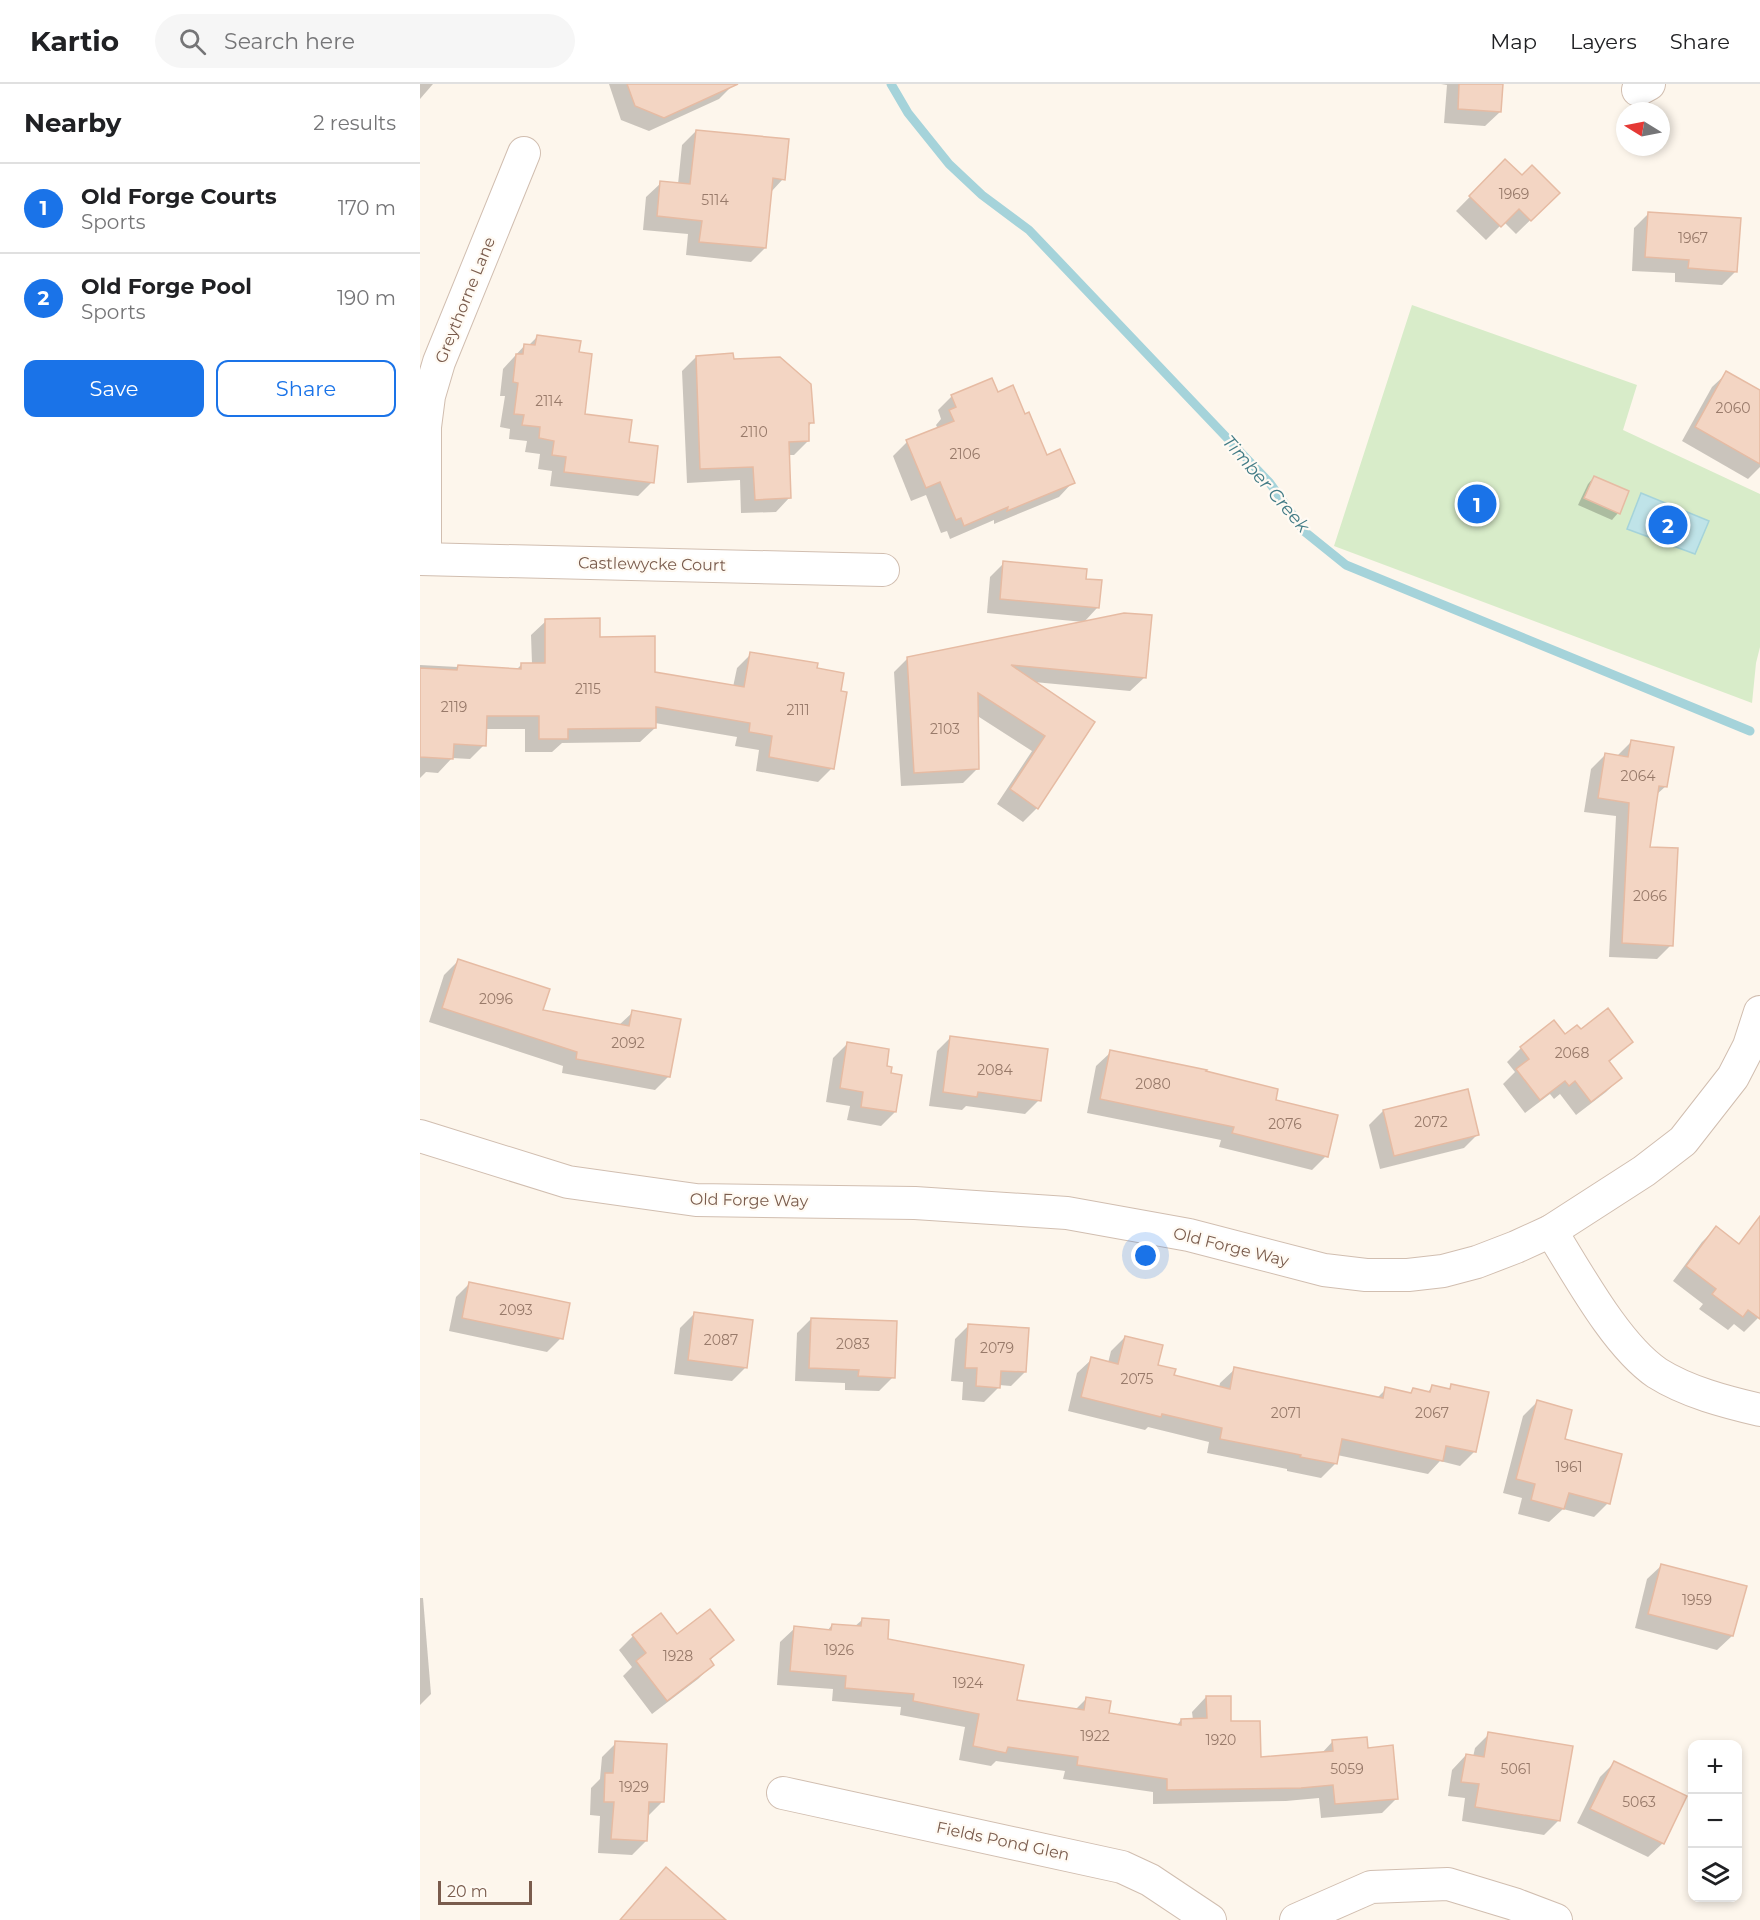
<!DOCTYPE html>
<html lang="en">
<head>
<meta charset="utf-8">
<style>
  body { margin:0; font-family:Montserrat,sans-serif; background:#f6f6f6; color:#202124 }
  .controls { position:absolute; right:18px; bottom:18px; display:grid; overflow:hidden; border-radius:12px; box-shadow:0 3px 9px #0003 }
  .controls button { width:54px; height:54px; display:grid; place-items:center; padding:0; border:0; border-bottom:2px solid #e0e0e0; background:#fff; color:#202124; font:30px sans-serif }
  .compass { position:absolute; left:1196px; top:18px; width:54px; height:54px; border-radius:50%; background:#fff; box-shadow:0 3px 9px #0003; rotate:280deg }
  .scale { position:absolute; left:18px; bottom:15px; width:94px; box-sizing:border-box; padding-left:6px; border:3px solid #7a5c4d; border-top:0; font-size:16px; line-height:21px; white-space:nowrap; color:#7a5c4d; -webkit-text-stroke:4px #fffaf3; paint-order:stroke }
  .you { position:absolute; left:726px; top:1172px; width:21px; height:21px; margin:-15px; border:4px solid #fff; border-radius:50%; background:#1a73e8; box-shadow:0 0 0 9px #1a73e833 }
  .badge { display:grid; place-items:center; width:39px; height:39px; border-radius:50%; background:#1a73e8; color:#fff; font-size:20px; font-weight:700 }
  .pin { position:absolute; translate:-50% -50%; border:3px solid #fff; box-shadow:0 2px 6px #0006 }
  .list { margin:0; padding:0; list-style:none }
  h2 { display:flex; justify-content:space-between; align-items:center; height:78px; margin:0; padding:0 24px; font-size:26px }
  h2 small { font-size:20px; font-weight:400; color:#757577 }
  .list li { display:grid; grid-template-columns:39px 1fr auto; gap:18px; align-items:center; box-sizing:border-box; height:90px; padding:0 24px; border-top:2px solid #e0e0e0 }
  .list b { display:block; font-size:22px; white-space:nowrap }
  .list p { margin:0; font-size:20px; white-space:nowrap; color:#757577 }
  .list em { font-size:20px; font-style:normal; color:#757577 }
  .actions { display:flex; gap:12px; padding:18px 24px }
  .actions a { flex:1; padding:14px 0; border:2px solid #1a73e8; border-radius:12px; text-align:center; font-size:21px; color:#1a73e8 }
  .actions .main { background:#1a73e8; color:#fff }
  .icon { flex:none; width:33px; height:33px; fill:none; stroke:currentColor; stroke-width:2; stroke-linecap:round; stroke-linejoin:round }
  .map { position:relative; flex:none; width:1340px; height:1836px; overflow:hidden }
  header { display:flex; align-items:center; gap:36px; box-sizing:border-box; height:84px; padding:0 30px; background:#fff; border-bottom:2px solid #e0e0e0 }
  header strong { font-size:28px }
  nav { display:flex; gap:33px; margin-inline-start:auto; font-size:21px }
  .search { width:420px; height:54px; background:#f6f6f6; display:flex; align-items:center; gap:15px; box-sizing:border-box; padding:0 21px; border-radius:33px; color:#757577; font-size:22px }
  main { display:flex }
  aside { flex:1; background:#fff }
  .map>svg:first-child { display:block }
  .green { fill:#d8ecc9 }
  .water { fill:#bfe3e8; stroke:#a5d3da; stroke-width:1.5 }
  .shadow { fill:#0003 }
  .lines { fill:none; stroke-linecap:round; stroke-linejoin:round }
  .stream { stroke:#a5d3da; stroke-width:9 }
  .building { fill:#f3d5c3; stroke:#e6bba3; stroke-width:1.5 }
  .minor-casing { stroke:#d1beb0; stroke-width:34 }
  .minor { stroke:#fff; stroke-width:32 }
  .labels { text-anchor:middle; dominant-baseline:central; stroke-width:4.5; stroke-linejoin:round; paint-order:stroke }
  .number-label { font-size:14px; fill:#987a6a }
  .street-label { font-size:16px; fill:#7a5c4d; stroke:#fffaf3 }
  .water-label { font-size:18px; font-style:italic; fill:#437c86; stroke:#fffaf3 }
</style>
</head>
<body>
<header>
<strong>Kartio</strong>
<div class="search"><svg class="icon" aria-label="search" viewBox="0 0 24 24"><circle cx="10" cy="10" r="6"/><path d="M15 15l6 6"/></svg>Search here</div>
<nav><a>Map</a><a>Layers</a><a>Share</a></nav>
</header>
<main>
<aside>
<h2>Nearby<small>2 results</small></h2>
<ul class="list">
<li><span class="badge">1</span><div><b>Old Forge Courts</b><p>Sports</p></div><em>170 m</em></li>
<li><span class="badge">2</span><div><b>Old Forge Pool</b><p>Sports</p></div><em>190 m</em></li>
</ul>
<div class="actions"><a class="main">Save</a><a>Share</a></div>
</aside>
<div class="map">
<svg width="1340" height="1836" viewBox="0 0 1340 1836">
  <rect width="100%" height="100%" fill="#fdf6ec"/>
  <!-- green -->
  <polygon class="green" points="992,221 1217,301 1203,346 1340,410 1340,563 1336,579 1332,619 914,462"/>
  <!-- water -->
  <polygon class="water" points="1221,409 1289,437 1275,470 1207,445"/>
  <!-- shadow -->
  <g class="shadow">
    <polygon points="0,0 13,0 0,15"/>
    <polygon points="189,0 313,0 313,1 299,15 229,47 201,36"/>
    <polygon points="1021,0 1082,0 1080,28 1065,42 1024,39 1027,1"/>
    <polygon points="276,47 363,95 351,108 345,164 331,178 266,171 268,150 223,146 226,113 241,99 258,100 262,61"/>
    <polygon points="1085,77 1102,93 1138,109 1096,150 1084,138 1066,156 1036,127"/>
    <polygon points="1228,130 1316,187 1302,201 1255,198 1255,189 1212,187 1214,144"/>
    <polygon points="117,253 158,270 163,332 207,359 232,398 218,412 130,402 132,387 118,385 120,370 105,368 107,357 89,355 90,345 80,343 85,312 80,312 83,285 105,261 108,262"/>
    <polygon points="276,273 313,277 392,338 388,343 388,357 374,371 368,371 370,413 356,428 321,429 320,396 267,399 262,287"/>
    <polygon points="1307,289 1340,307 1340,383 1328,395 1262,357 1292,303"/>
    <polygon points="577,310 604,332 626,373 653,398 639,413 574,440 574,436 530,455 527,447 521,449 506,411 491,417 473,372 487,358 518,345 516,341 521,335 518,326 532,312"/>
    <polygon points="1174,393 1198,429 1192,436 1158,421 1168,400"/>
    <polygon points="584,479 664,496 678,523 664,538 567,529 570,493"/>
    <polygon points="704,530 725,593 710,607 614,598 673,638 617,724 603,738 577,720 612,667 556,631 557,685 543,699 481,702 474,588 488,574"/>
    <polygon points="126,537 179,554 234,590 313,603 317,584 331,570 396,585 412,684 398,698 336,687 339,666 315,662 317,653 235,639 235,644 220,658 142,659 132,668 105,668 105,645 65,645 64,661 50,675 32,674 18,689 6,688 0,694 0,581 96,586 102,580 112,580 111,551"/>
    <polygon points="1211,658 1246,702 1236,711 1229,764 1251,861 1237,875 1189,873 1196,732 1164,728 1171,685 1185,671 1197,672"/>
    <polygon points="38,877 121,927 198,942 213,928 249,992 235,1006 142,989 143,982 9,938 24,891"/>
    <polygon points="1161,947 1211,958 1188,979 1200,994 1186,1008 1156,1031 1140,1010 1134,1015 1130,1010 1105,1029 1083,1000 1095,988 1087,978 1101,964"/>
    <polygon points="531,953 619,1016 605,1030 546,1022 542,1026 509,1022 517,967"/>
    <polygon points="427,960 465,983 469,991 475,1028 461,1042 427,1036 430,1022 406,1018 413,974"/>
    <polygon points="691,968 854,1017 906,1072 892,1086 799,1063 801,1056 667,1029 676,982"/>
    <polygon points="963,1027 1058,1050 1044,1064 960,1085 949,1041"/>
    <polygon points="1296,1144 1340,1232 1324,1248 1314,1240 1308,1246 1279,1225 1283,1220 1253,1197 1282,1158"/>
    <polygon points="50,1199 141,1254 127,1268 29,1247 36,1213"/>
    <polygon points="274,1230 326,1283 312,1297 254,1290 260,1244"/>
    <polygon points="391,1235 473,1293 459,1307 425,1306 425,1299 375,1297 377,1249"/>
    <polygon points="549,1241 605,1288 591,1302 579,1301 579,1303 564,1318 542,1316 543,1298 531,1297 535,1255"/>
    <polygon points="705,1253 736,1282 752,1292 799,1304 800,1299 815,1285 957,1314 966,1305 989,1310 993,1306 1007,1309 1012,1303 1028,1306 1032,1302 1055,1367 1040,1382 1020,1377 1008,1390 917,1371 915,1380 901,1394 867,1387 867,1385 787,1369 789,1358 728,1343 725,1346 648,1327 657,1289 672,1275 688,1279 691,1267"/>
    <polygon points="1117,1318 1188,1419 1174,1433 1143,1425 1129,1438 1098,1430 1102,1414 1083,1409 1103,1332"/>
    <polygon points="1242,1481 1325,1503 1312,1552 1297,1566 1215,1544 1227,1495"/>
    <polygon points="0,1514 3,1514 11,1610 0,1621"/>
    <polygon points="442,1536 466,1556 595,1617 655,1626 666,1615 687,1630 756,1642 761,1636 773,1636 772,1628 786,1613 839,1675 901,1670 913,1657 947,1665 976,1715 962,1729 901,1734 899,1714 866,1717 733,1720 733,1708 643,1695 645,1687 576,1677 571,1682 539,1676 545,1643 480,1631 481,1623 412,1617 413,1605 357,1601 360,1558 375,1544 407,1547 412,1541 434,1543"/>
    <polygon points="213,1552 257,1552 312,1556 289,1577 292,1581 278,1595 232,1630 203,1592 212,1583 199,1566"/>
    <polygon points="1069,1650 1138,1737 1124,1751 1042,1737 1045,1714 1028,1712 1032,1686 1046,1671 1053,1673 1055,1664"/>
    <polygon points="196,1659 242,1718 228,1732 226,1757 212,1771 178,1769 180,1732 170,1731 171,1704 180,1695 182,1673"/>
    <polygon points="1194,1679 1243,1759 1228,1773 1157,1739 1180,1693"/>
  </g>
  <g class="lines">
    <!-- stream -->
    <polyline class="stream" points="471,0 488,29 529,80 562,111 609,146 849,398 885,448 926,481 1330,647"/>
  </g>
  <!-- building -->
  <g class="building">
    <polygon points="207,0 318,0 244,34 215,22"/>
    <polygon points="1039,0 1083,0 1081,28 1038,25"/>
    <polygon points="276,46 369,55 365,96 353,94 346,164 279,158 282,137 237,132 240,97 270,100"/>
    <polygon points="1085,75 1102,91 1112,81 1140,109 1111,137 1099,125 1081,143 1049,112"/>
    <polygon points="1228,128 1321,134 1317,188 1268,184 1269,176 1225,173"/>
    <polygon points="117,251 161,257 159,268 172,270 165,330 212,336 209,358 238,362 234,399 144,388 146,373 132,371 134,357 119,354 120,343 102,341 104,331 94,330 98,299 93,298 96,270 103,270 104,260 115,261"/>
    <polygon points="313,269 314,275 360,273 391,300 394,339 389,339 389,357 369,358 371,414 335,416 333,383 280,385 276,272"/>
    <polygon points="1306,287 1340,306 1340,380 1275,343"/>
    <polygon points="572,294 578,308 593,301 605,330 609,328 627,371 640,365 655,399 587,427 588,423 544,442 541,434 536,436 520,398 506,404 486,356 534,337 529,326 536,323 531,311"/>
    <polygon points="1174,392 1209,407 1200,430 1164,414"/>
    <polygon points="583,477 667,485 666,495 682,496 679,524 580,515"/>
    <polygon points="704,529 732,531 726,594 591,581 675,638 618,725 590,705 625,652 558,609 559,685 494,689 487,573"/>
    <polygon points="180,534 180,553 235,552 235,588 324,603 330,568 398,579 397,584 424,589 421,607 427,608 414,685 349,673 352,652 329,648 330,639 236,623 236,644 148,645 148,655 119,655 119,632 67,632 66,662 34,660 33,675 0,673 0,584 37,586 38,581 101,585 101,579 125,579 125,535"/>
    <polygon points="1211,656 1254,663 1247,703 1239,702 1230,763 1258,764 1253,862 1202,859 1209,719 1178,714 1185,669 1208,673"/>
    <polygon points="38,875 130,905 123,926 209,942 212,926 261,935 250,993 156,975 157,968 22,924"/>
    <polygon points="1188,924 1213,958 1189,977 1202,994 1171,1018 1155,997 1149,1002 1145,997 1120,1016 1096,985 1109,975 1100,963 1134,936 1145,950 1157,941 1161,945"/>
    <polygon points="530,952 628,965 621,1017 558,1008 557,1013 523,1008"/>
    <polygon points="427,958 469,965 467,982 472,983 471,989 482,991 476,1028 441,1023 443,1008 420,1004"/>
    <polygon points="690,966 787,986 786,987 858,1005 856,1016 918,1031 908,1073 812,1049 814,1043 680,1015"/>
    <polygon points="1048,1005 1059,1051 974,1072 963,1026"/>
    <polygon points="1340,1132 1340,1235 1328,1226 1323,1233 1292,1210 1296,1205 1266,1182 1296,1142 1319,1160"/>
    <polygon points="49,1198 150,1219 143,1255 42,1234"/>
    <polygon points="274,1228 333,1236 327,1284 268,1276"/>
    <polygon points="391,1234 477,1237 475,1294 438,1292 439,1286 389,1284"/>
    <polygon points="548,1240 609,1244 606,1288 581,1287 580,1304 556,1302 557,1284 545,1284"/>
    <polygon points="705,1252 743,1261 738,1281 756,1285 754,1291 810,1305 814,1283 963,1314 965,1303 991,1309 993,1304 1010,1308 1012,1301 1030,1305 1031,1300 1069,1308 1056,1368 1026,1362 1023,1377 922,1355 917,1380 880,1373 881,1371 800,1355 802,1344 742,1330 741,1333 661,1313 671,1273 698,1280"/>
    <polygon points="1117,1316 1152,1326 1145,1355 1202,1370 1190,1420 1149,1409 1144,1425 1111,1416 1115,1400 1096,1395"/>
    <polygon points="1241,1480 1327,1502 1313,1552 1228,1530"/>
    <polygon points="290,1525 314,1556 290,1575 294,1581 247,1617 216,1577 226,1569 212,1551 241,1529 257,1550"/>
    <polygon points="442,1534 469,1536 468,1555 604,1581 597,1616 664,1626 666,1613 691,1617 689,1629 761,1641 761,1635 787,1634 786,1612 811,1612 811,1637 840,1637 841,1673 913,1667 912,1656 947,1653 948,1664 973,1661 978,1715 915,1720 913,1701 881,1704 747,1706 747,1695 657,1681 658,1673 588,1663 586,1669 553,1662 559,1630 493,1617 494,1610 425,1604 426,1592 370,1587 374,1542 411,1546 412,1540 441,1542"/>
    <polygon points="1068,1648 1153,1662 1140,1737 1055,1723 1059,1700 1041,1698 1046,1670 1064,1673"/>
    <polygon points="195,1657 247,1660 244,1718 229,1718 227,1757 191,1755 194,1718 184,1718 185,1689 193,1689"/>
    <polygon points="1194,1677 1267,1712 1244,1760 1170,1725"/>
    <polygon points="246,1783 306,1836 200,1836"/>
  </g>
  <g class="lines">
    <defs>
      <g id="minor">
        <polyline points="1218,6 1229,0"/>
        <polyline points="0,475 463,486"/>
        <polyline points="5,475 5,343 9,312 19,278 104,69"/>
        <polyline points="0,1052 148,1098 276,1116 495,1119 647,1129 769,1151 904,1186 946,1191 988,1191 1023,1187 1057,1178 1096,1163 1131,1147 1224,1087 1263,1057 1313,993 1329,962 1340,928"/>
        <path d="M1131,1147C1158,1190 1196,1261 1237,1289C1267,1308 1306,1318 1340,1326"/>
        <polyline points="363,1709 702,1783 730,1796 790,1836"/>
        <polyline points="876,1836 951,1803 1028,1800 1094,1820 1136,1836"/>
      </g>
    </defs>
    <!-- minor casing -->
    <use href="#minor" class="minor-casing"/>
    <!-- minor -->
    <use href="#minor" class="minor"/>
  </g>
  <g class="labels">
    <!-- number labels -->
    <g class="number-label">
      <text x="1094" y="110">1969</text>
      <text x="295" y="116">5114</text>
      <text x="1273" y="154">1967</text>
      <text x="129" y="317">2114</text>
      <text x="1313" y="324">2060</text>
      <text x="334" y="348">2110</text>
      <text x="545" y="370">2106</text>
      <text x="168" y="605">2115</text>
      <text x="34" y="623">2119</text>
      <text x="378" y="626">2111</text>
      <text x="525" y="645">2103</text>
      <text x="1218" y="692">2064</text>
      <text x="1230" y="812">2066</text>
      <text x="76" y="915">2096</text>
      <text x="208" y="959">2092</text>
      <text x="1152" y="969">2068</text>
      <text x="575" y="986">2084</text>
      <text x="733" y="1000">2080</text>
      <text x="1011" y="1038">2072</text>
      <text x="865" y="1040">2076</text>
      <text x="96" y="1226">2093</text>
      <text x="301" y="1256">2087</text>
      <text x="433" y="1260">2083</text>
      <text x="577" y="1264">2079</text>
      <text x="717" y="1295">2075</text>
      <text x="866" y="1329">2071</text>
      <text x="1012" y="1329">2067</text>
      <text x="1149" y="1383">1961</text>
      <text x="1277" y="1516">1959</text>
      <text x="419" y="1566">1926</text>
      <text x="258" y="1572">1928</text>
      <text x="548" y="1599">1924</text>
      <text x="675" y="1652">1922</text>
      <text x="801" y="1656">1920</text>
      <text x="927" y="1685">5059</text>
      <text x="1096" y="1685">5061</text>
      <text x="214" y="1703">1929</text>
      <text x="1219" y="1718">5063</text>
    </g>
    <!-- street labels -->
    <g class="street-label">
      <text transform="translate(45 216) rotate(-68)">Greythorne Lane</text>
      <text transform="translate(232 480) rotate(1)">Castlewycke Court</text>
      <text transform="translate(329 1116) rotate(1)">Old Forge Way</text>
      <text transform="translate(811 1163) rotate(14)">Old Forge Way</text>
      <text transform="translate(583 1757) rotate(12)">Fields Pond Glen</text>
    </g>
    <!-- water labels -->
    <g class="water-label">
      <text transform="translate(846 400) rotate(49)">Timber Creek</text>
    </g>
  </g>
</svg>
<div class="controls">
<button>+</button>
<button>−</button>
<button><svg class="icon" aria-label="layers" viewBox="0 0 24 24"><path d="M12 4l9 5-9 5-9-5zM3 14l9 5 9-5"/></svg></button>
</div>
<svg class="compass" viewBox="-18 -18 36 36"><path d="M0-13l5 13h-10z" fill="#e53935"/><path d="M0 13l5-13h-10z" fill="#757577"/></svg>
<div class="scale">20 m</div>
<div class="you"></div>
<div class="pin badge" style="left:1057px;top:420px">1</div>
<div class="pin badge" style="left:1248px;top:441px">2</div>
</div>
</main>
</body>
</html>
